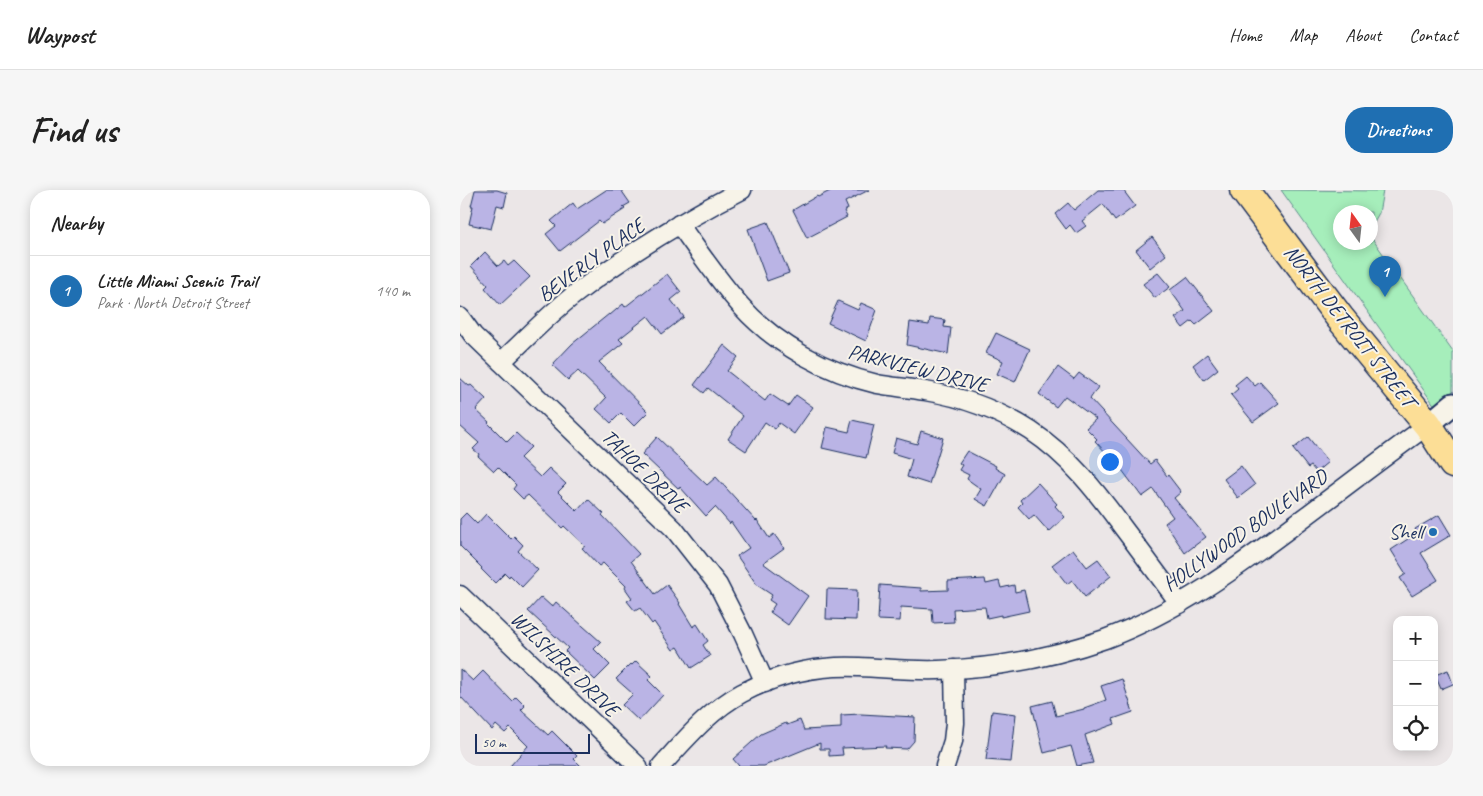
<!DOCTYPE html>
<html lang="en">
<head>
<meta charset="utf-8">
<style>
  body { margin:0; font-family:Caveat,sans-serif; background:#f6f6f6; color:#222 }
  .controls { position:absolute; right:15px; bottom:15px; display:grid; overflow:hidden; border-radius:10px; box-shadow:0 2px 12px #0003 }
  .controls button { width:45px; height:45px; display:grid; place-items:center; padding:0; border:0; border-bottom:1px solid #e0e0e0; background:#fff; color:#222; font:25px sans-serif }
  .compass { position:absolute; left:873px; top:15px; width:45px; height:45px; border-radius:50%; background:#fff; box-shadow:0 2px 12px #0003; rotate:345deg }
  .scale { position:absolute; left:15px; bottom:12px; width:115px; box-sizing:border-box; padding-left:5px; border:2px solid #1b2f5e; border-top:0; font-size:14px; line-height:18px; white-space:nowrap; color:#1b2f5e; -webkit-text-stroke:4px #f7f3e8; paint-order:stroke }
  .you { position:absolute; left:649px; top:271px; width:18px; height:18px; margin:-12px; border:4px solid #fff; border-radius:50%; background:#1a73e8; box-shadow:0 0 0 8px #1a73e833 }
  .badge { display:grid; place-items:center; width:32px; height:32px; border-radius:50%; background:#1f6fb2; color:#fff; font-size:16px; font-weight:700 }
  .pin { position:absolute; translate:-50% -41px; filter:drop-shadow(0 1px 2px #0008) }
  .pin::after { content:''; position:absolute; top:26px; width:18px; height:15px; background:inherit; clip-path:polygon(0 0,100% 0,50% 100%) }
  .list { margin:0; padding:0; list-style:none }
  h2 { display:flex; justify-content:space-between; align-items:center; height:65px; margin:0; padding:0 20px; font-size:21px }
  h2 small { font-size:16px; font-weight:400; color:#767676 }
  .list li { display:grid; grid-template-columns:32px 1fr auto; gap:15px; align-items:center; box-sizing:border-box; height:70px; padding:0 20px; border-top:1px solid #e0e0e0 }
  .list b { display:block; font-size:19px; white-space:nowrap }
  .list p { margin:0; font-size:16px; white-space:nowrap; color:#767676 }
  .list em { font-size:16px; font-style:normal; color:#767676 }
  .icon { flex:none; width:28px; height:28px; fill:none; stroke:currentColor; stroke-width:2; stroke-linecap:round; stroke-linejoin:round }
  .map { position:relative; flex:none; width:993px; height:576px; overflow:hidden; border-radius:20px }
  header { display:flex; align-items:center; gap:30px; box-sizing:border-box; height:70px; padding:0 25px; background:#fff; border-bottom:1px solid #e0e0e0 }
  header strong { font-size:24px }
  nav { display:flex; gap:28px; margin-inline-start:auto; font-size:18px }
  .intro { display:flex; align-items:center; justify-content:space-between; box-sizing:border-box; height:120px; padding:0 30px }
  h1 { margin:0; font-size:35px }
  .button { padding:12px 22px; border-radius:20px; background:#1f6fb2; color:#fff; font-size:18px; font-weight:700 }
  main { display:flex; gap:30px; padding:0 30px }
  aside { flex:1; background:#fff; border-radius:20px; box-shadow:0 2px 12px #0003 }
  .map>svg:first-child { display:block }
  .green { fill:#a6eebb; stroke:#608e8c }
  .building { fill:#bab4e5; stroke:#1b2f5e }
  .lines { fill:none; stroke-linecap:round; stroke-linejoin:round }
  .minor-casing { stroke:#1b2f5e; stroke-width:21 }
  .tertiary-casing { stroke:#1b2f5e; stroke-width:25 }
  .trunk-casing { stroke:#1b2f5e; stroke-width:31 }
  .minor { stroke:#f7f3e8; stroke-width:18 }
  .tertiary { stroke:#f7f3e8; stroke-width:21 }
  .trunk { stroke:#fcde96; stroke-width:28 }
  .poi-dot { fill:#1f6fb2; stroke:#f7f3e8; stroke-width:2 }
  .labels { text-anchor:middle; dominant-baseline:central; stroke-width:4; stroke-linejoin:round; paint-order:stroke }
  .street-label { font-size:21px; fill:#1b2f5e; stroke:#f7f3e8 }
  .poi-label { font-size:21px; fill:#1b2f5e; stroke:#f7f3e8; text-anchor:end }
</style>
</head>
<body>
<header>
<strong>Waypost</strong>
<nav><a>Home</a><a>Map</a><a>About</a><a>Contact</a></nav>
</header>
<div class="intro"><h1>Find us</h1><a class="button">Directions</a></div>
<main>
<aside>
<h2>Nearby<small></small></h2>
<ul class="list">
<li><span class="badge">1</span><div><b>Little Miami Scenic Trail</b><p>Park · North Detroit Street</p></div><em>140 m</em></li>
</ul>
</aside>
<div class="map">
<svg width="993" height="576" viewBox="0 0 993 576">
  <rect width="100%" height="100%" fill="#ebe6e7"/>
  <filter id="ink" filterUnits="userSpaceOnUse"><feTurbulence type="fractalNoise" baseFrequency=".02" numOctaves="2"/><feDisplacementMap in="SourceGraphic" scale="10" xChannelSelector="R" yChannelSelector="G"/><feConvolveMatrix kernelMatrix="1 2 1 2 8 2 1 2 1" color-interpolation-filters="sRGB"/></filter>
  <g filter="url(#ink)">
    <!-- green -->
    <polygon class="green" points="821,0 923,1 919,23 911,37 911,22 881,22 881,52 911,52 911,47 993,162 993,223 980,223"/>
    <!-- building -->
    <g class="building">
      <polygon points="15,0 37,0 47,3 44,17 37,15 31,39 9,34 13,16 11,16"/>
      <polygon points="146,0 161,0 170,13 163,17 165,19 142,34 139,31 100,61 86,44 96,36 91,31 113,13 117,19"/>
      <polygon points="372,0 409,0 385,12 388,19 384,21 387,27 347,48 333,20 357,6 358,7"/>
      <polygon points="638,0 663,0 675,16 655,31 643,14 622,31 626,36 616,43 610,35 606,39 595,24 608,13 614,20"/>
      <polygon points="308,32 329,83 307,91 288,39"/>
      <polygon points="692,47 706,65 690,78 676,60"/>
      <polygon points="25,62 38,76 44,71 48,76 54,71 70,87 40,115 25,98 28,95 11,76"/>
      <polygon points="698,83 710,97 695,108 683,94"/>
      <polygon points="207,84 221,102 211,110 224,127 202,144 188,126 159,149 163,153 139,172 188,222 174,236 161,223 151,233 136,219 146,208 118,181 108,190 92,175 112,154 149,124 150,125 163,114 165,117"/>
      <polygon points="727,87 754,121 736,135 732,131 723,138 715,128 725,121 710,100"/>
      <polygon points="378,111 398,120 401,113 417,120 406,151 368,133"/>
      <polygon points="470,128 485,130 484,137 491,138 488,164 447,155 450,132 469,135"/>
      <polygon points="536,143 570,159 555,192 537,184 543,171 526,163"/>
      <polygon points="264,155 278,167 267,181 305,211 310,204 328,216 336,205 353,217 334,244 319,233 315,239 305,232 286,261 268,249 283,226 248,198 244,203 234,195"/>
      <polygon points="747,164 758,179 744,190 733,175"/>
      <polygon points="598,177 614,189 619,183 638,197 630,209 690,274 695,270 707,286 708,285 721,302 714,308 746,347 725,363 705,333 713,327 693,299 682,307 662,280 635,251 637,249 626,238 636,229 605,206 596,217 579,204"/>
      <polygon points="786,186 795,196 800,192 819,213 793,232 771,205 778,199 775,195"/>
      <polygon points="0,188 9,196 11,195 26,209 16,220 29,232 28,233 47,252 56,243 71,257 60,268 80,287 89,278 106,294 98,302 117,321 128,309 144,324 142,325 179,364 171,371 195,404 207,395 220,413 219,414 233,437 237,434 248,451 243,455 250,466 231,478 218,457 213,460 194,432 192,434 180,418 175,421 167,411 172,408 165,398 166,396 143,373 139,376 122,358 125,356 104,336 102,338 68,305 63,309 53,299 56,295 38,277 34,281 18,266 19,264 13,259 19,253 0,236"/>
      <polygon points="392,230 414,235 406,268 362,258 367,237 389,242"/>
      <polygon points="461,241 483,248 469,294 447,287 452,269 432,263 436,248 457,254"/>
      <polygon points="197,247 247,295 256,287 296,331 297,330 309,348 314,344 324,358 303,373 348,406 328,435 310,422 315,414 309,410 312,405 297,395 277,366 289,358 271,332 270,334 255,317 246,326 220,297 219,299 182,264"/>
      <polygon points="848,247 868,272 856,282 851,276 848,278 833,259"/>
      <polygon points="507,261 536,276 535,278 545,284 527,316 515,309 521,299 507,289 509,285 499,280 502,275 499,273"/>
      <polygon points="781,276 795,295 778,308 764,289"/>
      <polygon points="578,293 597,314 595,316 605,327 589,342 574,325 569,329 558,317 562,313 560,310"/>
      <polygon points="6,323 17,334 26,324 51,349 54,346 63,355 58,361 78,380 62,397 50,385 49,387 45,383 35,393 21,379 22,378 0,356 0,329"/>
      <polygon points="979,325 991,345 961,363 978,390 952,406 940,388 946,384 931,360 957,343 955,339"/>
      <polygon points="613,359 627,377 638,369 651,386 625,407 612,390 607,394 592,375"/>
      <polygon points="525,389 526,394 539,391 541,398 554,395 555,402 564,400 569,421 541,427 541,425 527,428 525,417 493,419 494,432 473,433 472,419 441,417 440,431 418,430 420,395 461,398 461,401 488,400 488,391"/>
      <polygon points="367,399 397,400 396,430 366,429"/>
      <polygon points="81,407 92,417 96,412 141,452 134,459 150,475 135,490 105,461 108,458 68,421"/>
      <polygon points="176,471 192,486 188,490 203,505 179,531 162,515 173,504 156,489 171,474 172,475"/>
      <polygon points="0,479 13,491 23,481 52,511 56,507 65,516 61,520 88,545 92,541 117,566 114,569 121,576 50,576 68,556 50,538 45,543 36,535 32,540 0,506"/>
      <polygon points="988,480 993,494 981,499 975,485"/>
      <polygon points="662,489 673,522 653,529 655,534 625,545 633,573 617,576 611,556 584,563 572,516 592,511 596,526 624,519 624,518 646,510 641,496"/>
      <polygon points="532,521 556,524 551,572 526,570"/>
      <polygon points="401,524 455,527 454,551 447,559 425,558 426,556 382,558 383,565 369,566 369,559 360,559 360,553 304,576 279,576 273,569 301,544 326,533 327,535 340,530 344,540 381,538 381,525"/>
    </g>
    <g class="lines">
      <defs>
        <g id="minor">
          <path d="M219,34C239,62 258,90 281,116C316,155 366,182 417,194C433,197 449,198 465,201C503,207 538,220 571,241C609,266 637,302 664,339C683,364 701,389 720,414"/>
          <polyline points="0,127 13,145 214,339 258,395 283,444 305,493"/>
          <path d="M41,172C65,150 88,125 114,105C166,65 223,30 282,0"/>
          <polyline points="0,405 178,576"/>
          <path d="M201,576C225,550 250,520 282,503C318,484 358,475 399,477C426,478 452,481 478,480C534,478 591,468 645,449C717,422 777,378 838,332C881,300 924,267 968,235"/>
          <polyline points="485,576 493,551 495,533 494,479"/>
        </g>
        <polyline id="tertiary" points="968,235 993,214"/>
        <polyline id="trunk" points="784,0 880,128 968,235 993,274"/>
      </defs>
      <!-- minor casing -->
      <use href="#minor" class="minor-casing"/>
      <!-- tertiary casing -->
      <use href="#tertiary" class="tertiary-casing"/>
      <!-- trunk casing -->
      <use href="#trunk" class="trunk-casing"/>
      <!-- minor -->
      <use href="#minor" class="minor"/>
      <!-- tertiary -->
      <use href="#tertiary" class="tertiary"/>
      <!-- trunk -->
      <use href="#trunk" class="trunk"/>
    </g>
  </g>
  <!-- markers -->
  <circle class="poi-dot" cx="973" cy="342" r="5"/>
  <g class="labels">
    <!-- street labels -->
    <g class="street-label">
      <text transform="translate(131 70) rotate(-36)">BEVERLY PLACE</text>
      <text transform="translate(890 136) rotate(52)">NORTH DETROIT STREET</text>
      <text transform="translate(458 178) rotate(14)">PARKVIEW DRIVE</text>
      <text transform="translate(185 281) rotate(44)">TAHOE DRIVE</text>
      <text transform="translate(785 340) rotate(-35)">HOLLYWOOD BOULEVARD</text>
      <text transform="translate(105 474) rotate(44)">WILSHIRE DRIVE</text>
    </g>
    <!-- poi labels -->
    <g class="poi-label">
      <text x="963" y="342">Shell</text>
    </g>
  </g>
</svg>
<div class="controls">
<button>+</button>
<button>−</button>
<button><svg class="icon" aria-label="locate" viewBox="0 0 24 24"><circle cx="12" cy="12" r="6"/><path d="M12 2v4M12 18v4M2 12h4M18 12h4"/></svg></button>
</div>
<svg class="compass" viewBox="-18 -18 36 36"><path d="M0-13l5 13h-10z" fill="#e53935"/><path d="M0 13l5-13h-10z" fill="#767676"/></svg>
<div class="scale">50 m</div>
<div class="you"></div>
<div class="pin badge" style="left:925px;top:107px">1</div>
</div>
</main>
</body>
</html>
